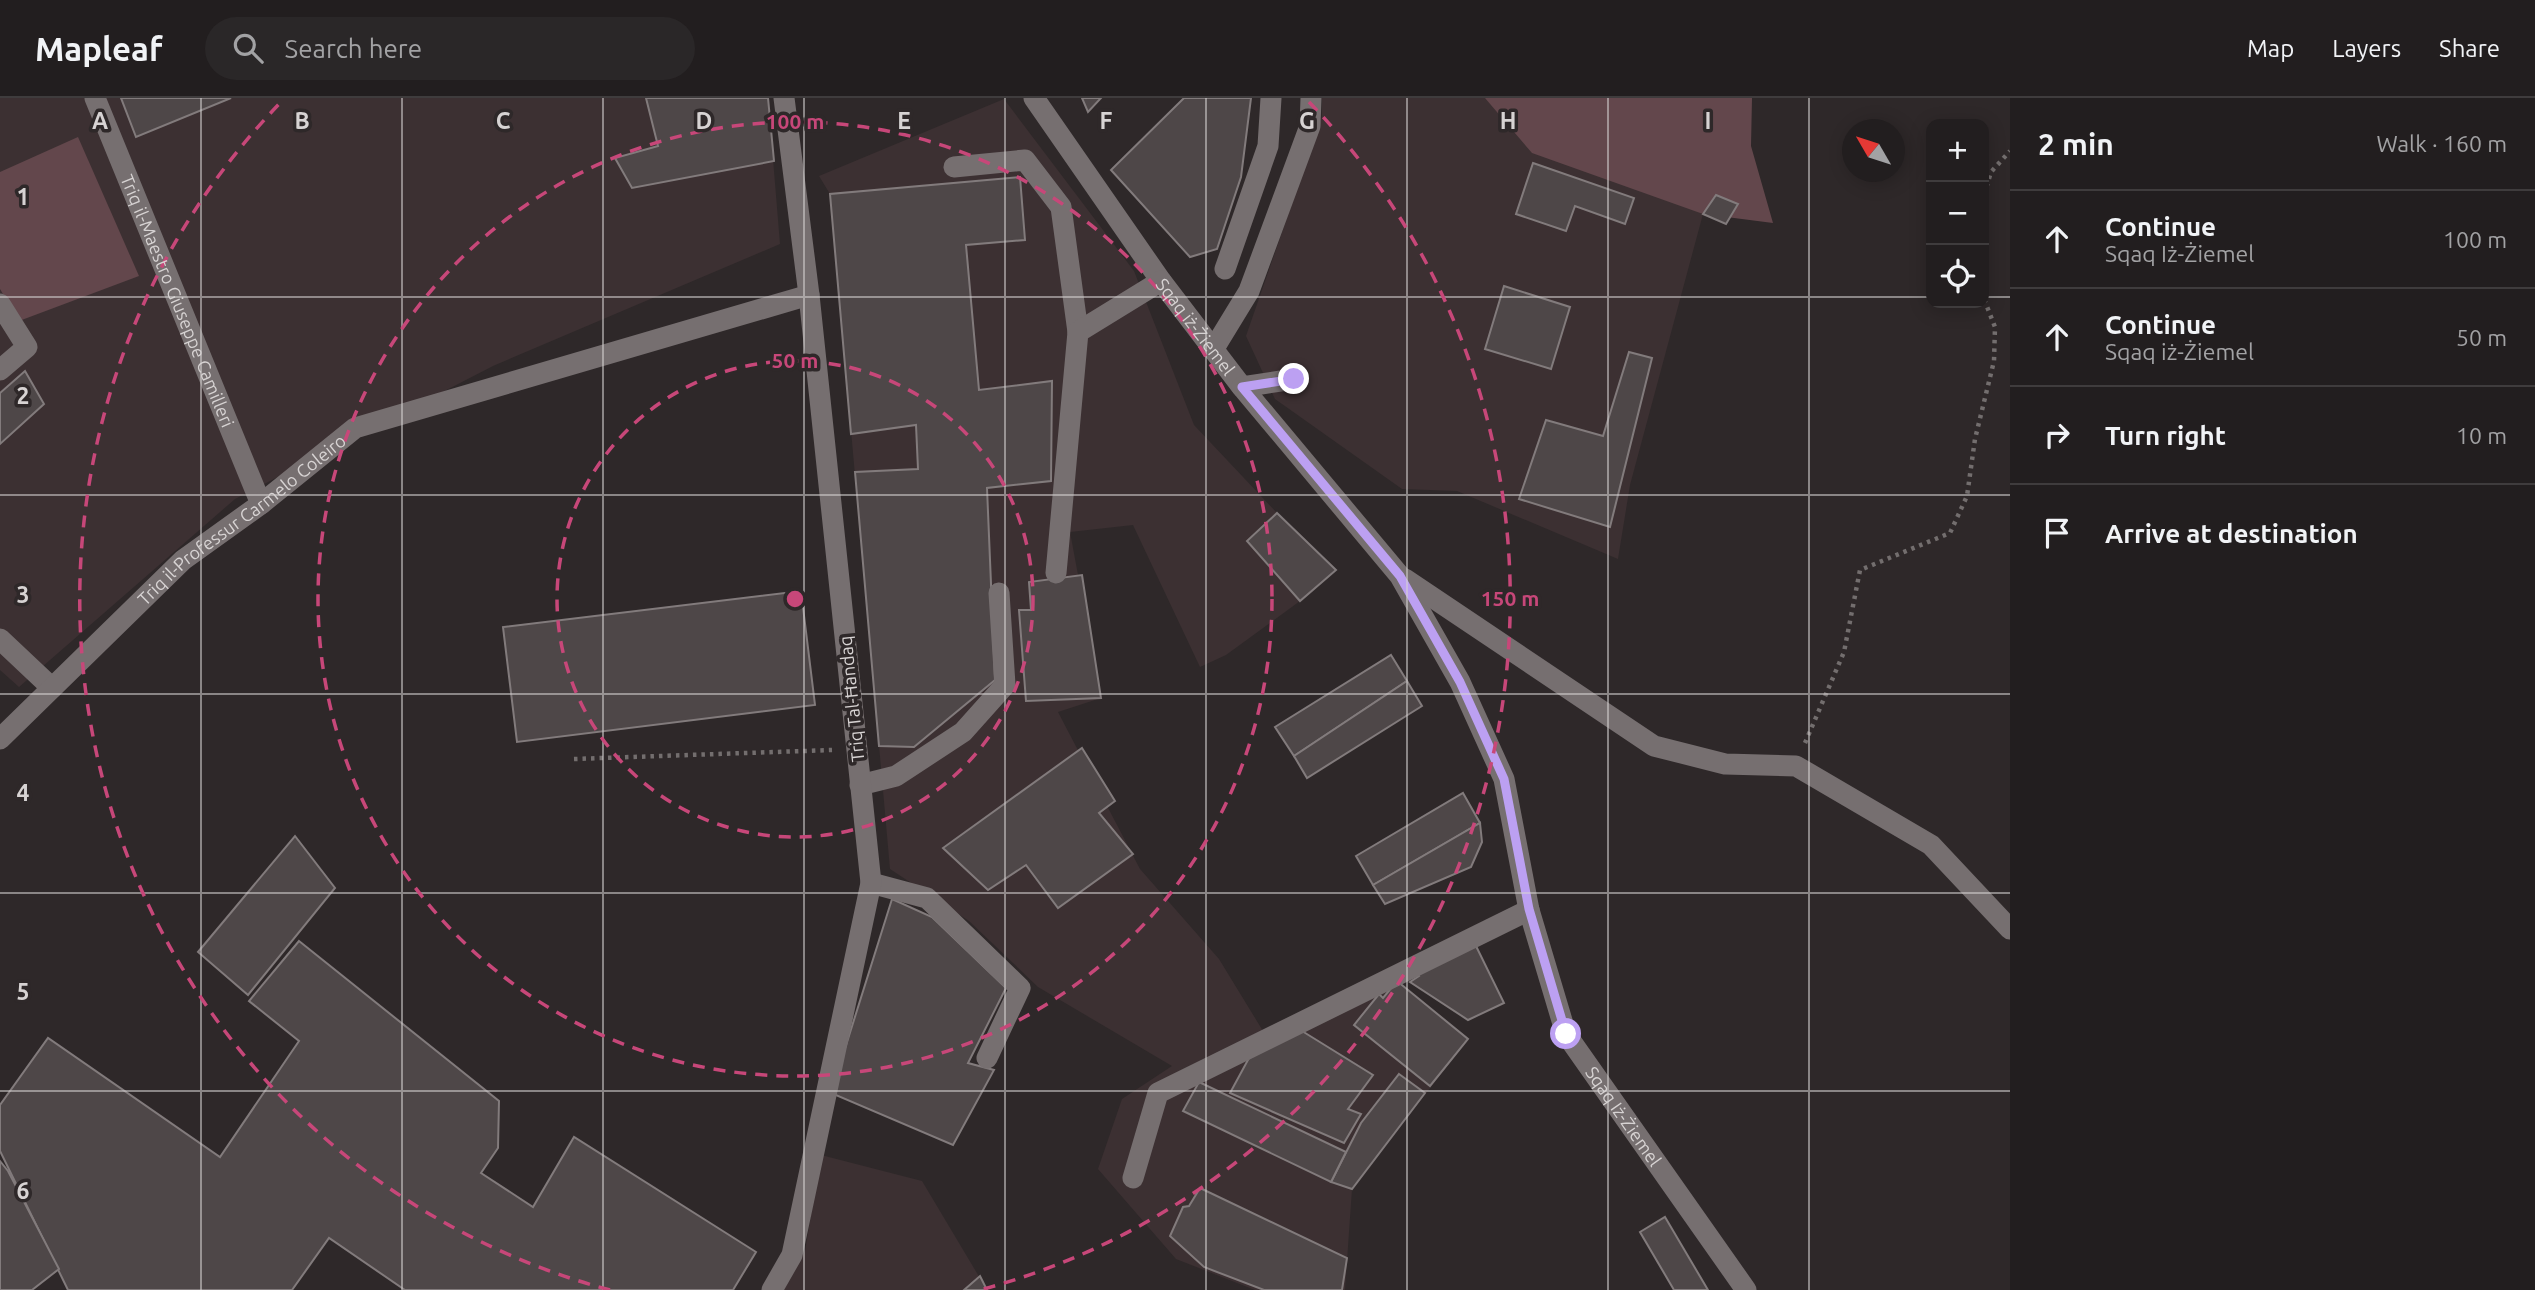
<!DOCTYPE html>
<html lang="en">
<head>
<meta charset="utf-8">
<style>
  body { margin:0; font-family:Ubuntu,sans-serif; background:#2a2728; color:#f1f3f6 }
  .controls { position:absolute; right:21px; top:21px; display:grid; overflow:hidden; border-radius:14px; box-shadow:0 4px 18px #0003 }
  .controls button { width:63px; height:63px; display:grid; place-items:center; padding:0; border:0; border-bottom:2px solid #3f3c3d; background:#221e1f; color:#f1f3f6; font:35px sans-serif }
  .compass { position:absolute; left:1842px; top:21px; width:63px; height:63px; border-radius:50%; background:#221e1f; box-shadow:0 4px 18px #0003; rotate:309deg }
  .stop { position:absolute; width:21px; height:21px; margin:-16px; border:5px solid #bca0f2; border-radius:50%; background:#fff }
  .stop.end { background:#bca0f2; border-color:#fff; box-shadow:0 2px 7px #0008 }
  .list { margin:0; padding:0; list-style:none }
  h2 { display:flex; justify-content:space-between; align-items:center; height:91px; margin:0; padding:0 28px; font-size:30px }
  h2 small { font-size:23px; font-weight:400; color:#a2a2a4 }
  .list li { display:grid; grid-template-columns:46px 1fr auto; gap:21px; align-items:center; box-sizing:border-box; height:98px; padding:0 28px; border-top:2px solid #3f3c3d }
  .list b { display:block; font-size:26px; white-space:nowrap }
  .list p { margin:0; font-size:23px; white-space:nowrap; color:#a2a2a4 }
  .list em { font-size:23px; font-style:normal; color:#a2a2a4 }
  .icon { flex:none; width:38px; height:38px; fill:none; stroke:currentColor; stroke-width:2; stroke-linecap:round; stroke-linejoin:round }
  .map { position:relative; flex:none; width:2010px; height:1192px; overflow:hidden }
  header { display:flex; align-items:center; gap:42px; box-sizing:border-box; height:98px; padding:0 35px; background:#221e1f; border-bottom:2px solid #3f3c3d }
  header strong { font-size:33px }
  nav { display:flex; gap:38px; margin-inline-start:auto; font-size:24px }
  .search { width:490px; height:63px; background:#2a2728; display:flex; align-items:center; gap:18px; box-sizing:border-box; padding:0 24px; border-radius:38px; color:#a2a2a4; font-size:26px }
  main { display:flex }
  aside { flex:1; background:#221e1f }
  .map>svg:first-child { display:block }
  .built { fill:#3c3032 }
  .green { fill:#63474c }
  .building { fill:#4e4748; stroke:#827b7c; stroke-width:2 }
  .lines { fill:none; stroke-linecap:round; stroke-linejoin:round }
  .path { stroke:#736e6e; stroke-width:4.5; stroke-dasharray:3.5 5; stroke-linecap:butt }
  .minor { stroke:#766f70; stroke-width:21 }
  .route { stroke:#bca0f2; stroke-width:9 }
  .grid { fill:none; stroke:#d7d3d3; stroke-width:2; stroke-opacity:0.55 }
  .ring { fill:none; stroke:#c74779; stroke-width:3.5; stroke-dasharray:12 9 }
  .labels { text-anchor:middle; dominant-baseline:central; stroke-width:7; stroke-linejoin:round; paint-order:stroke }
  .street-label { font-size:18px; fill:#d7d3d3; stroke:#2e2829 }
  .grid-label { font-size:23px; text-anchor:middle; font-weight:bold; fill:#d7d3d3; stroke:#2e2829; stroke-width:7; stroke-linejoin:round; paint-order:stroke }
  .centre { fill:#c74779; stroke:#2e2829; stroke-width:3.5 }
  .ring-label { font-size:21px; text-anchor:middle; font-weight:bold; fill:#c74779; stroke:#2e2829; stroke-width:7; stroke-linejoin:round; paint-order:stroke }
</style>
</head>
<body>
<header>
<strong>Mapleaf</strong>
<div class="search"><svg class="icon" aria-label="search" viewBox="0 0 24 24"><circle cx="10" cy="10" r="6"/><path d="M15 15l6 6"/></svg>Search here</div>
<nav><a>Map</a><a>Layers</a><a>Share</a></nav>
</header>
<main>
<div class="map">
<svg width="2010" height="1192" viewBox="0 0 2010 1192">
  <rect width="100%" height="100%" fill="#2e2829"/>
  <!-- built -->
  <g class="built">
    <polygon points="0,0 768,0 780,146 493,268 235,401 19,589 0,572"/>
    <polygon points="1322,0 1492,0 1660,96 1703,116 1630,387 1618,461 1457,393 1402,391 1275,301 1246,238 1322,19"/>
    <polygon points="1004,1 1134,173 1194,327 1277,415 1336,472 1300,503 1226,557 1200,569 1133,427 1070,434 1101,600 1058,614 1140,771 1219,861 1263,933 1397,883 1468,941 1352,1091 1345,1192 1255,1192 1176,1161 1098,1071 1122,1001 1172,968 1038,889 969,823 890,771 830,96 819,78"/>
    <polygon points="821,1057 922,1083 987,1192 783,1192 805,1153"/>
  </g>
  <!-- green -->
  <g class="green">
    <polygon points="1485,0 1752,0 1751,48 1773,125 1703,116 1532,55"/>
    <polygon points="78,39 139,178 19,223 0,191 0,74"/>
  </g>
  <!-- building -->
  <g class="building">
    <polygon points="121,0 231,0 136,39"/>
    <polygon points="646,0 768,0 774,63 632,90 615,60 658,48"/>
    <polygon points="1082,0 1101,0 1088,14"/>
    <polygon points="1184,0 1251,0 1241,79 1217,151 1190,159 1111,72"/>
    <polygon points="1533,65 1634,100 1625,126 1575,108 1566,133 1516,116"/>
    <polygon points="1020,79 1025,142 966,147 979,292 1052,283 1051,383 987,390 995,582 914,649 879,648 855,374 918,371 916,327 851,336 830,96"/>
    <polygon points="1716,97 1738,106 1726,126 1703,116"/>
    <polygon points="1504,188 1570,209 1551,271 1485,251"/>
    <polygon points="1629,254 1652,260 1610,429 1519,401 1546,322 1603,338"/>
    <polygon points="25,273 44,306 0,346 0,295"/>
    <polygon points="1277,415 1336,472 1300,503 1247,443"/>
    <polygon points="1082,477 1101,600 1026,603 1019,512 1031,512 1029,484"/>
    <polygon points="801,493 815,607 517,644 503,529"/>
    <polygon points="1391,557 1407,583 1294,658 1275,629"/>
    <polygon points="1407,583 1422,608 1307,680 1294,658"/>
    <polygon points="1082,650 1115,703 1099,715 1133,756 1058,810 1026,767 988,792 943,750"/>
    <polygon points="1463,695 1480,725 1373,787 1356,758"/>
    <polygon points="1480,725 1482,744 1471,769 1385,806 1373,787"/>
    <polygon points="295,738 335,790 248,897 198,854"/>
    <polygon points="892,801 932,819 1006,890 968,965 994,972 953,1047 831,995"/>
    <polygon points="299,843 499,1003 498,1050 481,1075 533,1109 574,1039 756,1154 733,1192 405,1192 329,1140 292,1192 68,1192 0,1053 0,1007 48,940 220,1059 299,943 249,903"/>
    <polygon points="1475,846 1504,905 1468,922 1410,884 1419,878 1416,873"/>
    <polygon points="1397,883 1468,941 1430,988 1354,927 1379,896 1383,900"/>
    <polygon points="1302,933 1373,977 1348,1011 1361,1016 1344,1045 1230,995 1249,960"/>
    <polygon points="1399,976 1425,995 1352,1091 1331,1084 1361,1025"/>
    <polygon points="1199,984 1346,1054 1331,1084 1183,1013"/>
    <polygon points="0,1063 8,1073 59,1171 32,1192 0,1192"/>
    <polygon points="1200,1090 1347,1160 1342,1192 1264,1192 1204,1169 1170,1138 1183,1109 1189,1108"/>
    <polygon points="1665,1119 1708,1192 1674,1192 1640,1134"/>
    <polygon points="980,1178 987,1192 964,1192"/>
  </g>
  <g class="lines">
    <!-- path -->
    <g class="path">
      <polyline points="1984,97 1991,74 2010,53"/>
      <polyline points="1805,645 1844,554 1860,472 1950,435 1967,398 1975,341 1994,263 1995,229 1984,201"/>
      <polyline points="574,661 832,652"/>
    </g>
    <!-- minor -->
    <g class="minor">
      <path id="s1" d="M95,0L261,406"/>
      <path id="s2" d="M1034,0L1161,183L1242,289L1400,478L1460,584L1504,681L1529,812L1566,936L1746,1192"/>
      <polyline points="954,69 1025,62 1061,109 1078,234"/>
      <polyline points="1225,171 1268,48 1271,0"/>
      <polyline points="0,206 27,249 0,272"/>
      <polyline points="1213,252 1249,193 1310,28 1311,0"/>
      <polyline points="1242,289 1294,281"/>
      <polyline points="1056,475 1078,234 1161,183"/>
      <polyline points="1405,481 1654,648 1725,666 1796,668 1931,747 2010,831"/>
      <polyline points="0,541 52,590"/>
      <path id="s3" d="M0,641L183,462L261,406L355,330L809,197"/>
      <polyline points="860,687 896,678 963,634 1005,587 999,495"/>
      <polyline points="871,785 927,800 1020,890 987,960"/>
      <polyline points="1133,1080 1158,995 1529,812"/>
      <polyline points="772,1192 792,1157 871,785 809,197 784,0"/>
    </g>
  </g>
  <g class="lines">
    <!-- route -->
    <polyline class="route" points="1294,281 1242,289 1400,478 1460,584 1504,681 1529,811 1566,936"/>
  </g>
  <!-- grid -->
  <path class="grid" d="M201,0V1192M402,0V1192M603,0V1192M804,0V1192M1005,0V1192M1206,0V1192M1407,0V1192M1608,0V1192M1809,0V1192M0,199H1931M1984,199H2010M0,397H2010M0,596H2010M0,795H2010M0,993H2010"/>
  <!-- distance rings -->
  <g class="ring">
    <circle cx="795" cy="501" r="238"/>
    <circle cx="795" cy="501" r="477"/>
    <path d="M610 1192A715 715 0 0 1 281 4M1309 4A715 715 0 0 1 980 1192"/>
  </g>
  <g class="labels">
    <!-- street labels -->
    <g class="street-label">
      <text stroke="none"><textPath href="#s1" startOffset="219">Triq il-Maestro Giuseppe Camilleri</textPath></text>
      <text stroke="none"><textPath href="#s2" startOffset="280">Sqaq iż-Żiemel</textPath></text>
      <text stroke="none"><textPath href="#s3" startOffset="327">Triq il-Professur Carmelo Coleiro</textPath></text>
      <text transform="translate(851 601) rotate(-96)">Triq Tal-Ħandaq</text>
      <text stroke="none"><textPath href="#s2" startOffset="1194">Sqaq Iż-Żiemel</textPath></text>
    </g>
  </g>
  <g class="grid-label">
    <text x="100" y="31">A</text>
    <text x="302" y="31">B</text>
    <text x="503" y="31">C</text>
    <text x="704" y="31">D</text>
    <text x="904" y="31">E</text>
    <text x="1106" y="31">F</text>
    <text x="1307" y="31">G</text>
    <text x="1508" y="31">H</text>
    <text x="1708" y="31">I</text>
    <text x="23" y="107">1</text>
    <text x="23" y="306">2</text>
    <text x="23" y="505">3</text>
    <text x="23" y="703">4</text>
    <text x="23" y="902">5</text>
    <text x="23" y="1101">6</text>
  </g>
  <circle cx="795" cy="501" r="10" class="centre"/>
  <g class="ring-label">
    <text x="795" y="31">100 m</text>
    <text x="795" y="270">50 m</text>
    <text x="1510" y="508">150 m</text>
  </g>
</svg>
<div class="controls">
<button>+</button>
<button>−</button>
<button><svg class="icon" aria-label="locate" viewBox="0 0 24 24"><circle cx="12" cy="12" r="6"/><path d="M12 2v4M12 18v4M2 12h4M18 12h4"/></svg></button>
</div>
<svg class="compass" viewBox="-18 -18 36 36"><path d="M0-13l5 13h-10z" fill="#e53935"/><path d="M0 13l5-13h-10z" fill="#a2a2a4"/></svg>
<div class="stop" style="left:1566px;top:936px"></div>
<div class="stop end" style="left:1294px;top:281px"></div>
</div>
<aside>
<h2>2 min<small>Walk · 160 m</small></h2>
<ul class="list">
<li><svg class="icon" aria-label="ahead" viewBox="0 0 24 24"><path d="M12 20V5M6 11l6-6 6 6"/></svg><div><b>Continue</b><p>Sqaq Iż-Żiemel</p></div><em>100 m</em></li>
<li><svg class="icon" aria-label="ahead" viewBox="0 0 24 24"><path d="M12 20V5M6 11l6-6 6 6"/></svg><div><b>Continue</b><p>Sqaq iż-Żiemel</p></div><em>50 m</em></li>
<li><svg class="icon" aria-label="right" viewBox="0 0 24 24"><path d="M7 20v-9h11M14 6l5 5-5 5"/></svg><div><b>Turn right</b></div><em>10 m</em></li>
<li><svg class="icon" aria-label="arrive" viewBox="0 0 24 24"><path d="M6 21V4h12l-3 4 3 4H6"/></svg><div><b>Arrive at destination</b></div></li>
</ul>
</aside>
</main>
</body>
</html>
